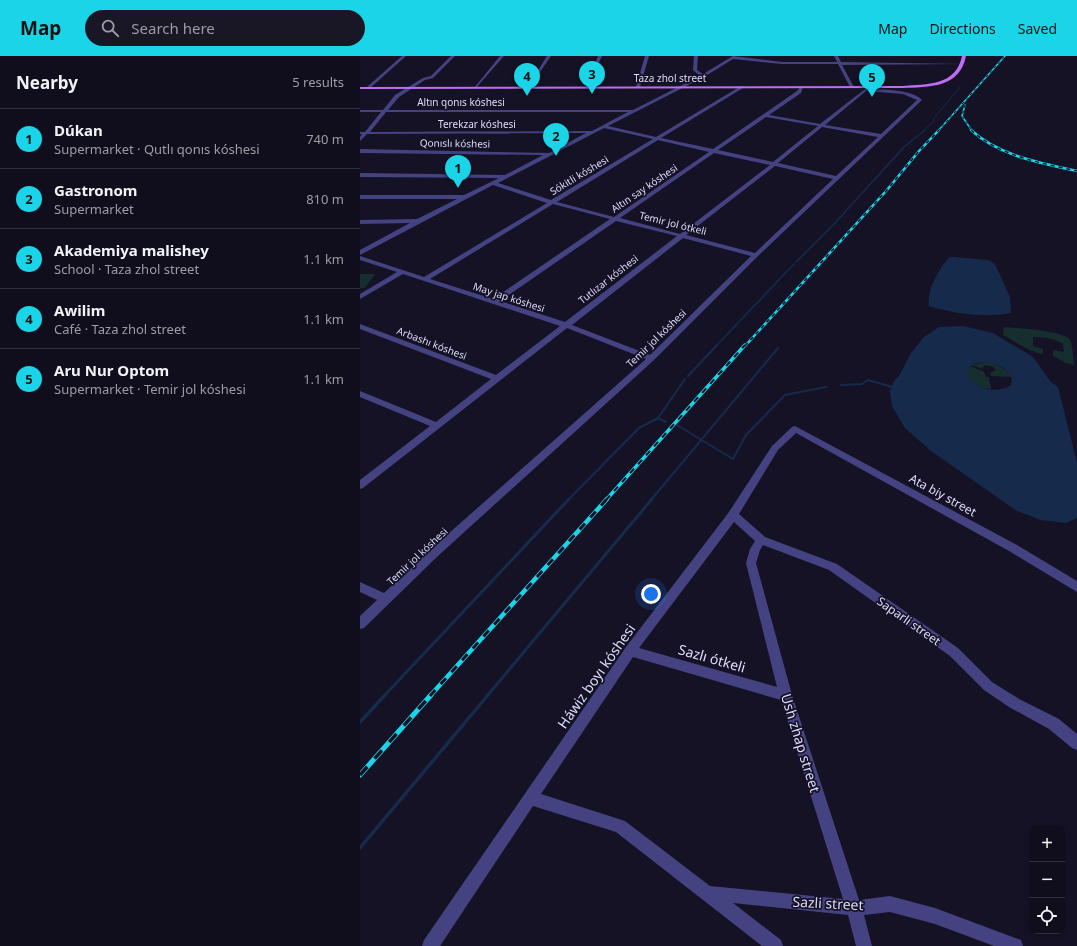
<!DOCTYPE html>
<html lang="en">
<head>
<meta charset="utf-8">
<style>
  body { margin:0; font-family:"Noto Sans",sans-serif; background:#191725; color:#f1f3f6 }
  .controls { position:absolute; right:12px; bottom:12px; display:grid; overflow:hidden; border-radius:8px; box-shadow:0 2px 6px #0003 }
  .controls button { width:36px; height:36px; display:grid; place-items:center; padding:0; border:0; border-bottom:1px solid #302e3b; background:#100e1c; color:#f1f3f6; font:20px sans-serif }
  .you { position:absolute; left:291px; top:538px; width:14px; height:14px; margin:-10px; border:3px solid #fff; border-radius:50%; background:#1a73e8; box-shadow:0 0 0 6px #1a73e833 }
  .badge { display:grid; place-items:center; width:26px; height:26px; border-radius:50%; background:#1ad4e8; color:#111; font-size:13px; font-weight:700 }
  .pin { position:absolute; translate:-50% -33px; filter:drop-shadow(0 1px 2px #0008) }
  .pin::after { content:''; position:absolute; top:21px; width:14px; height:12px; background:inherit; clip-path:polygon(0 0,100% 0,50% 100%) }
  .list { margin:0; padding:0; list-style:none }
  h2 { display:flex; justify-content:space-between; align-items:center; height:52px; margin:0; padding:0 16px; font-size:17px }
  h2 small { font-size:13px; font-weight:400; color:#9c9ca3 }
  .list li { display:grid; grid-template-columns:26px 1fr auto; gap:12px; align-items:center; box-sizing:border-box; height:60px; padding:0 16px; border-top:1px solid #302e3b }
  .list b { display:block; font-size:15px; white-space:nowrap }
  .list p { margin:0; font-size:13px; white-space:nowrap; color:#9c9ca3 }
  .list em { font-size:13px; font-style:normal; color:#9c9ca3 }
  .icon { flex:none; width:22px; height:22px; fill:none; stroke:currentColor; stroke-width:2; stroke-linecap:round; stroke-linejoin:round }
  .map { position:relative; flex:none; width:717px; height:890px; overflow:hidden }
  header { display:flex; align-items:center; gap:24px; box-sizing:border-box; height:56px; padding:0 20px; background:#1ad4e8; color:#111 }
  header strong { font-size:19px }
  nav { display:flex; gap:22px; margin-inline-start:auto; font-size:14px }
  .search { width:280px; height:36px; background:#191725; display:flex; align-items:center; gap:10px; box-sizing:border-box; padding:0 14px; border-radius:22px; color:#9c9ca3; font-size:15px }
  main { display:flex }
  aside { flex:1; background:#100e1c }
  .map>svg:first-child { display:block }
  .green { fill:#162f2e }
  .water { fill:#162b4c; fill-rule:evenodd }
  .lines { fill:none; stroke-linecap:round; stroke-linejoin:round }
  .stream-far4 { stroke:#162b4c; stroke-width:1 }
  .stream-far3 { stroke:#162b4c; stroke-width:1.5 }
  .stream-far2 { stroke:#162b4c; stroke-width:2 }
  .stream-far1 { stroke:#162b4c; stroke-width:3 }
  .stream { stroke:#162b4c; stroke-width:3.5 }
  .minor { fill:#444280; fill-rule:evenodd }
  .major { fill:#be6df0; fill-rule:evenodd }
  .rail-far4-casing { stroke:#1ad4e8; stroke-width:1.5 }
  .rail-far3-casing { stroke:#1ad4e8; stroke-width:2.5 }
  .rail-far2-casing { stroke:#1ad4e8; stroke-width:3.5 }
  .rail-far1-casing { stroke:#1ad4e8; stroke-width:4.5 }
  .rail-casing { stroke:#1ad4e8; stroke-width:5 }
  .rail-far4 { stroke:#151226; stroke-width:1; stroke-dasharray:3; stroke-linecap:butt }
  .rail-far3 { stroke:#151226; stroke-width:1.5; stroke-dasharray:4; stroke-linecap:butt }
  .rail-far2 { stroke:#151226; stroke-width:2; stroke-dasharray:6; stroke-linecap:butt }
  .rail-far1 { stroke:#151226; stroke-width:3; stroke-dasharray:8; stroke-linecap:butt }
  .rail { stroke:#151226; stroke-width:3.5; stroke-dasharray:11; stroke-linecap:butt }
  .labels { text-anchor:middle; dominant-baseline:central; stroke-width:3.5; stroke-linejoin:round; paint-order:stroke }
  .far-street-label { font-size:10px; fill:#dedbfb; stroke:#151226 }
  .street-label { font-size:12px; fill:#dedbfb; stroke:#151226 }
  .near-street-label { font-size:14px; fill:#dedbfb; stroke:#151226 }
</style>
</head>
<body>
<header>
<strong>Map</strong>
<div class="search"><svg class="icon" aria-label="search" viewBox="0 0 24 24"><circle cx="10" cy="10" r="6"/><path d="M15 15l6 6"/></svg>Search here</div>
<nav><a>Map</a><a>Directions</a><a>Saved</a></nav>
</header>
<main>
<aside>
<h2>Nearby<small>5 results</small></h2>
<ul class="list">
<li><span class="badge">1</span><div><b>Dúkan</b><p>Supermarket · Qutlı qonıs kóshesi</p></div><em>740 m</em></li>
<li><span class="badge">2</span><div><b>Gastronom</b><p>Supermarket</p></div><em>810 m</em></li>
<li><span class="badge">3</span><div><b>Akademiya malishey</b><p>School · Taza zhol street</p></div><em>1.1 km</em></li>
<li><span class="badge">4</span><div><b>Awilim</b><p>Café · Taza zhol street</p></div><em>1.1 km</em></li>
<li><span class="badge">5</span><div><b>Aru Nur Optom</b><p>Supermarket · Temir jol kóshesi</p></div><em>1.1 km</em></li>
</ul>
</aside>
<div class="map">
<svg width="717" height="890" viewBox="0 0 717 890">
  <rect width="100%" height="100%" fill="#151226"/>
  <!-- green -->
  <g class="green">
    <polygon points="0,218 15,218 5,232 0,232"/>
    <path d="M644,271C655,272 705,274 710,284C713,291 713,302 714,309L706,307L693,300V294L704,296L703,287L688,282L673,281V290L683,293V298C669,296 656,286 643,279Z"/>
    <path d="M625,306C636,308 646,311 652,321L631,320L630,317L636,314L634,311L625,309L623,311V313L611,309Z"/>
    <path d="M610,310L624,316L626,321H629L631,333C621,332 609,327 606,316Z"/>
  </g>
  <!-- water -->
  <g class="water">
    <path d="M590,201H594L628,204L635,208L650,241L651,257C626,262 594,258 569,250C566,236 579,211 590,201Z"/>
    <path d="M603,270L633,277L673,301L690,325L698,331L717,407V462L706,467L681,464L657,455L571,395L545,372L532,350L530,335L534,325L539,320L551,297L564,281L579,271ZM625,306C636,308 649,311 652,323L651,329C625,347 583,309 625,306Z"/>
  </g>
  <g class="lines">
    <!-- stream-far4 -->
    <polyline class="stream-far4" points="563,75 574,66 574,62 600,31"/>
    <!-- stream-far3 -->
    <g class="stream-far3">
      <polyline points="436,206 475,167 544,91 565,74"/>
      <polyline points="356,290 434,208"/>
    </g>
    <!-- stream-far2 -->
    <g class="stream-far2">
      <polyline points="328,320 357,289"/>
      <polyline points="481,329 502,328 508,324 532,331"/>
      <polyline points="298,362 325,323"/>
      <polyline points="317,369 373,403 386,379 425,339 466,331"/>
      <polyline points="208,444 279,372 298,362 306,366"/>
      <polyline points="291,444 418,292"/>
    </g>
    <!-- stream-far1 -->
    <g class="stream-far1">
      <polyline points="24,640 209,443"/>
      <polyline points="127,640 292,443"/>
    </g>
    <!-- stream -->
    <g class="stream">
      <polyline points="0,666 25,639"/>
      <polyline points="0,792 128,639"/>
    </g>
    <!-- minor -->
    <g class="minor">
      <polygon points="42,0 46,0 9,33 7,33 7,31"/>
      <path d="M91,0H95L73,22L65,24L39,41L28,54H273L340,20L333,14L334,0H338L337,14L343,18L373,0L422,6H477L474,0H478L481,6L604,8L482,9L494,31L492,32L490,31L478,8H422L373,3L344,21L248,70L296,81L381,30H383V32L301,82L353,93L437,35L441,30L443,31L441,37L409,59L460,68L509,30L511,31L509,33C523,34 552,33 562,44L398,200L294,304L79,499L4,572L0,573V560L17,544L0,536V526L24,537L71,493L286,303L207,272L3,432L0,433V424L70,370L0,341V335L76,366L131,323L0,273V268L136,319L200,270L43,218L0,243V238L37,216L0,204V200L64,221L187,147L133,129L0,199V194L50,167L0,168V164L57,163L97,143H0V139H104L139,122L0,121V117L145,119L183,99L0,97V93L189,97L226,77L7,78L0,85V81L2,78H0V76H5L21,56H0V54H23L35,39L63,22L71,20ZM506,35L543,38L557,44L521,78L465,69ZM26,56H268L232,75L10,76ZM406,61L458,70L413,106L358,94ZM462,71L518,81L476,120L418,107ZM244,72L293,83L191,144L138,127ZM298,84L349,96L254,161L197,146ZM354,97L410,109L320,178L260,162ZM415,110L473,123L395,197L326,179ZM193,148L250,163L133,243L70,223ZM256,165L317,180L205,266L140,245ZM323,182L391,200L290,299L212,269Z"/>
      <polygon points="140,0 144,0 116,32 114,32"/>
      <polygon points="187,0 191,0 169,32 167,32"/>
      <polygon points="238,0 242,0 228,31 225,32"/>
      <polygon points="285,0 289,0 280,31 278,32 276,31"/>
      <path d="M435,370L657,489L717,525V536L649,495L436,377L418,394L379,458L405,481L477,508L598,592L632,626L659,643L699,663L717,678V694L712,692L689,673L649,651L624,634L590,600L469,514L403,489L400,494L396,507L432,639L499,844L530,840L575,852L661,884L663,890H634L575,868L530,856L504,859L512,890H496L488,859L373,847L421,884L423,890H402L256,776L173,750L80,890H62L64,884L266,591L369,456L412,390L432,371ZM374,466L395,485L390,493L386,507L417,631L279,592ZM273,601L421,644L483,843L350,830L265,765L181,738Z"/>
    </g>
    <!-- major -->
    <path class="major" d="M602,0H606C600,32 569,31 542,32L0,33V31L542,30C567,28 596,30 602,0Z"/>
    <defs>
      <g id="rail-far4">
        <polyline points="605,49 602,60 612,75"/>
        <polyline points="578,75 645,0"/>
      </g>
      <g id="rail-far3">
        <path d="M611,74C639,100 681,107 717,115"/>
        <polyline points="385,290 527,134 559,95 579,74"/>
      </g>
      <polyline id="rail-far2" points="246,444 385,289"/>
      <polyline id="rail-far1" points="70,640 247,443"/>
      <polyline id="rail" points="0,719 71,639"/>
    </defs>
    <!-- rail-far4 casing -->
    <use href="#rail-far4" class="rail-far4-casing"/>
    <!-- rail-far3 casing -->
    <use href="#rail-far3" class="rail-far3-casing"/>
    <!-- rail-far2 casing -->
    <use href="#rail-far2" class="rail-far2-casing"/>
    <!-- rail-far1 casing -->
    <use href="#rail-far1" class="rail-far1-casing"/>
    <!-- rail casing -->
    <use href="#rail" class="rail-casing"/>
    <!-- rail-far4 -->
    <use href="#rail-far4" class="rail-far4"/>
    <!-- rail-far3 -->
    <use href="#rail-far3" class="rail-far3"/>
    <!-- rail-far2 -->
    <use href="#rail-far2" class="rail-far2"/>
    <!-- rail-far1 -->
    <use href="#rail-far1" class="rail-far1"/>
    <!-- rail -->
    <use href="#rail" class="rail"/>
  </g>
  <g class="labels">
    <!-- far-street labels -->
    <g class="far-street-label">
      <text x="310" y="22">Taza zhol street</text>
      <text x="101" y="46">Altın qonıs kóshesi</text>
      <text x="117" y="68">Terekzar kóshesi</text>
      <text transform="translate(95 87) rotate(1)">Qonıslı kóshesi</text>
      <text transform="translate(219 119) rotate(-31)">Sókitli kóshesi</text>
      <text transform="translate(284 132) rotate(-34)">Altın say kóshesi</text>
      <text transform="translate(313 167) rotate(14)">Temir jol ótkeli</text>
      <text transform="translate(248 223) rotate(-38)">Tutlızar kóshesi</text>
      <text transform="translate(149 241) rotate(18)">May jap kóshesi</text>
      <text transform="translate(296 282) rotate(-44)">Temir jol kóshesi</text>
      <text transform="translate(72 287) rotate(21)">Arbashı kóshesi</text>
      <text transform="translate(57 500) rotate(-43)">Temir jol kóshesi</text>
    </g>
    <!-- street labels -->
    <g class="street-label">
      <text transform="translate(583 439) rotate(29)">Ata biy street</text>
      <text transform="translate(549 565) rotate(35)">Saparli street</text>
    </g>
    <!-- near-street labels -->
    <g class="near-street-label">
      <text transform="translate(352 602) rotate(16)">Sazlı ótkeli</text>
      <text transform="translate(236 620) rotate(-55)">Háwiz boyı kóshesi</text>
      <text transform="translate(441 687) rotate(73)">Ush zhap street</text>
      <text transform="translate(468 847) rotate(3)">Sazli street</text>
    </g>
  </g>
</svg>
<div class="controls">
<button>+</button>
<button>−</button>
<button><svg class="icon" aria-label="locate" viewBox="0 0 24 24"><circle cx="12" cy="12" r="6"/><path d="M12 2v4M12 18v4M2 12h4M18 12h4"/></svg></button>
</div>
<div class="you"></div>
<div class="pin badge" style="left:98px;top:132px">1</div>
<div class="pin badge" style="left:196px;top:100px">2</div>
<div class="pin badge" style="left:232px;top:38px">3</div>
<div class="pin badge" style="left:167px;top:40px">4</div>
<div class="pin badge" style="left:512px;top:41px">5</div>
</div>
</main>
</body>
</html>
